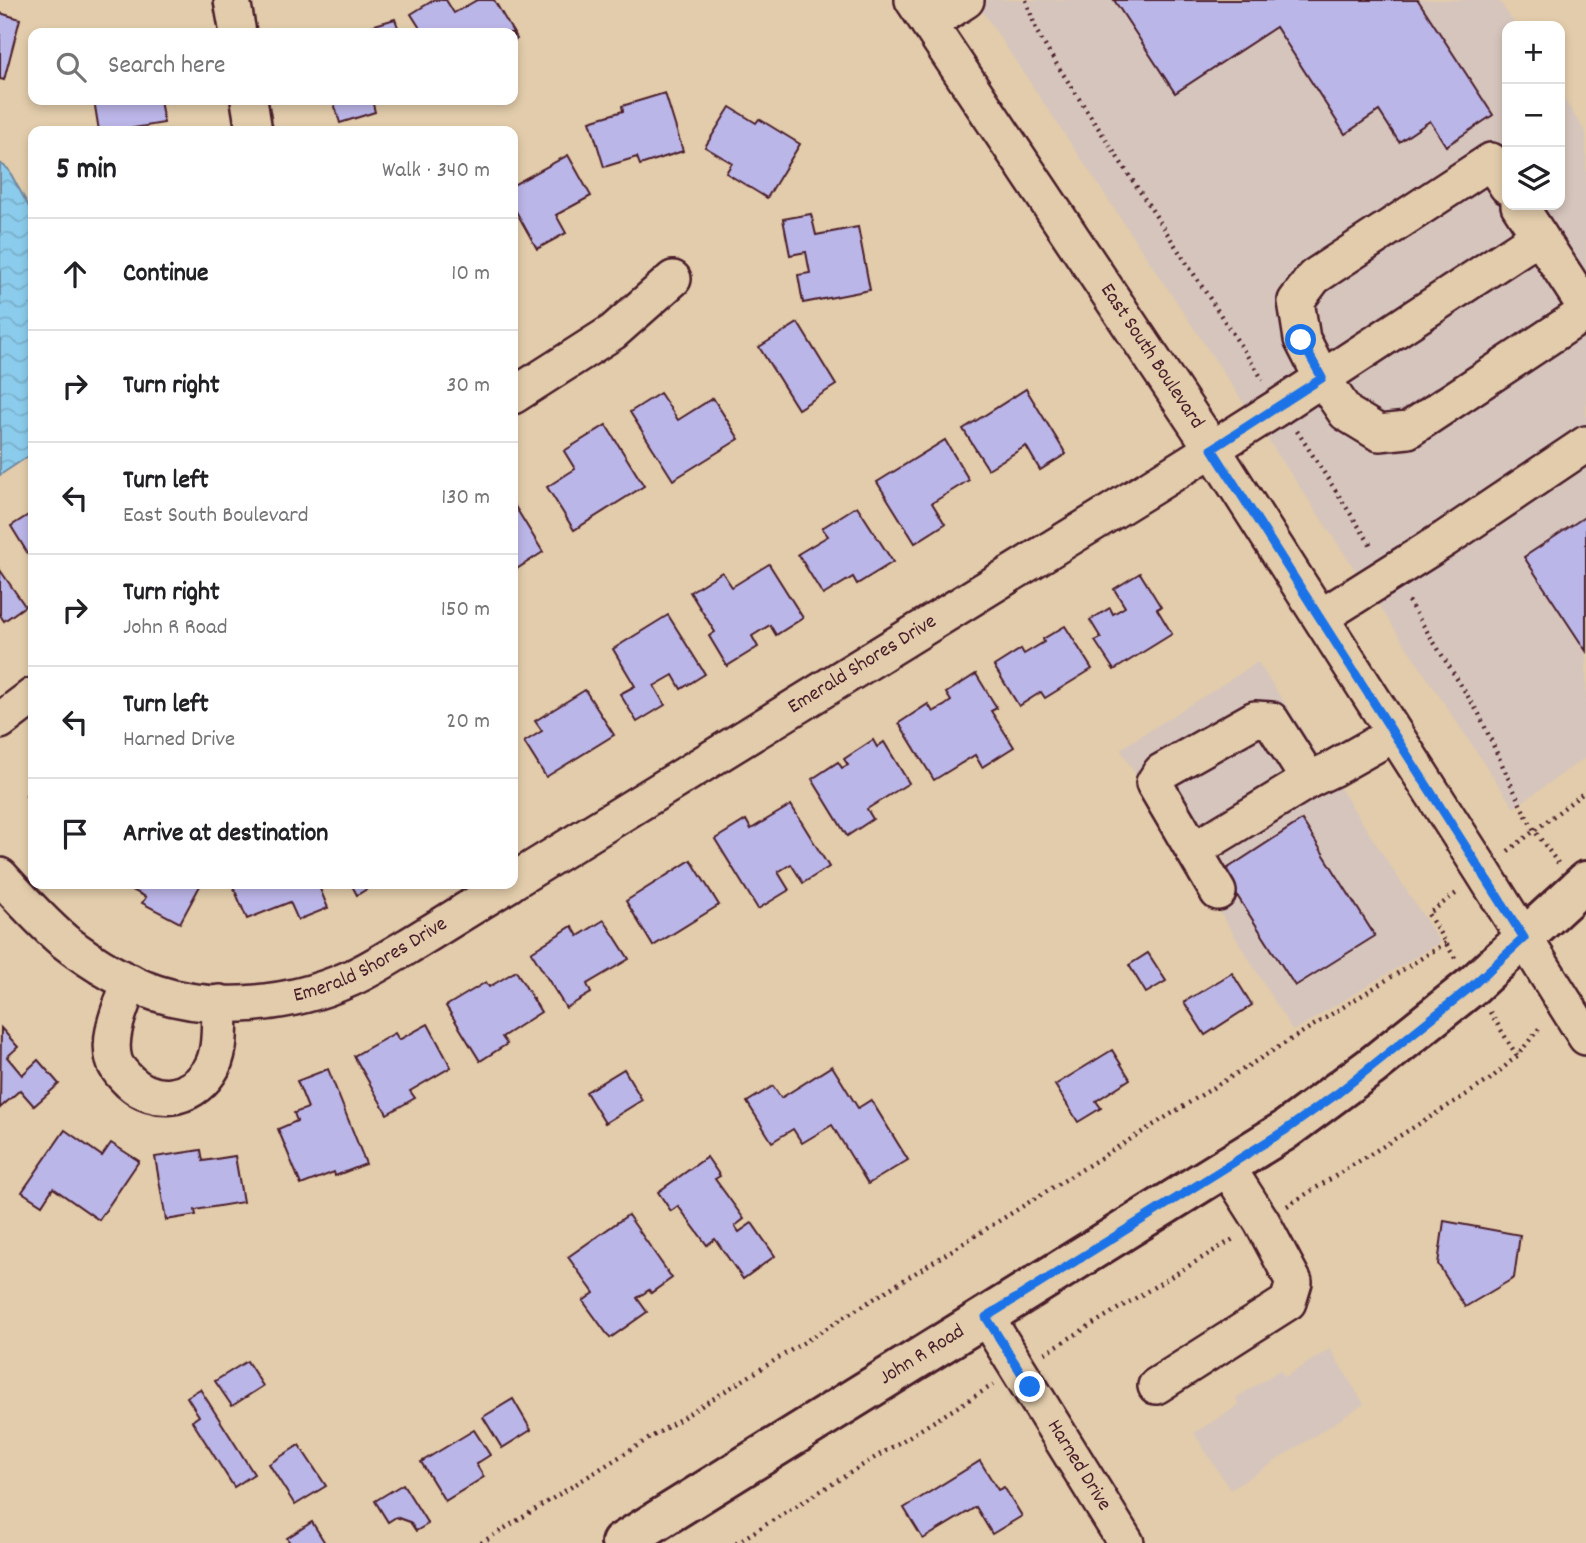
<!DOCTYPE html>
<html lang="en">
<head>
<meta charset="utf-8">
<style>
  body { margin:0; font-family:Dekko,sans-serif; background:#f2f2f2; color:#202124 }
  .controls { position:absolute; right:21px; top:21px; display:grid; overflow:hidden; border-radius:14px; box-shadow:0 4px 10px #0003 }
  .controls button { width:63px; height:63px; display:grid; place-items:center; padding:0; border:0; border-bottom:2px solid #e0e0e0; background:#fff; color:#202124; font:35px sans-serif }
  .stop { position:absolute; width:21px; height:21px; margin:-16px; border:5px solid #1a73e8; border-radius:50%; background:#fff }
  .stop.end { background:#1a73e8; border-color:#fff; box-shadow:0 2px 7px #0008 }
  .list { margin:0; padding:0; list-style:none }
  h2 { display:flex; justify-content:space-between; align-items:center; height:91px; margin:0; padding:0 28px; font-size:30px }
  h2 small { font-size:23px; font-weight:400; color:#757577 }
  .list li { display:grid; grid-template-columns:46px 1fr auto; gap:21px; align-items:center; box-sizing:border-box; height:112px; padding:0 28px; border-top:2px solid #e0e0e0 }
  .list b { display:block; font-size:26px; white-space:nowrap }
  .list p { margin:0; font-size:23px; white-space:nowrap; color:#757577 }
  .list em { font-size:23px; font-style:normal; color:#757577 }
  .icon { flex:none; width:38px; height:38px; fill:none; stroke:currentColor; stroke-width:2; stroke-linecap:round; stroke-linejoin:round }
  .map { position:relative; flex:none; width:1586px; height:1543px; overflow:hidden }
  .search { position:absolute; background:#fff; box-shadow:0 4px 10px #0003; left:28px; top:28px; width:490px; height:77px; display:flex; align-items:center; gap:18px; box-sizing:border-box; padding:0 24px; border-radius:14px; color:#757577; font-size:26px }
  .panel { position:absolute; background:#fff; box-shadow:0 4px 10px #0003; left:28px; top:126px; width:490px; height:763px; border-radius:14px }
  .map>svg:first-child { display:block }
  .built { fill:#d6c5bd }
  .water { fill:url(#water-waves); stroke:#71879f; stroke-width:2 }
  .building { fill:#bbb6e8; stroke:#4a1f2b; stroke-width:2 }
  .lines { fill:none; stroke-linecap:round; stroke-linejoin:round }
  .minor-casing { stroke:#4a1f2b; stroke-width:40 }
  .major-casing { stroke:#4a1f2b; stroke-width:44 }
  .path { stroke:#4a1f2b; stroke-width:4.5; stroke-dasharray:2 5; stroke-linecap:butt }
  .minor { stroke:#e2ccab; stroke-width:35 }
  .major { stroke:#e2ccab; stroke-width:38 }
  .route { stroke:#1a73e8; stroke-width:9 }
  .labels { text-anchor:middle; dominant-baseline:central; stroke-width:6; stroke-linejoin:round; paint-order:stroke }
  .street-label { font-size:21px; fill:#4a1f2b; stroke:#e2ccab }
</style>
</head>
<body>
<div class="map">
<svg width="1586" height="1543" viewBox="0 0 1586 1543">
  <defs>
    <pattern id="water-waves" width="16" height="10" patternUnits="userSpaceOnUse" patternTransform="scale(1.75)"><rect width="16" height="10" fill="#8bccec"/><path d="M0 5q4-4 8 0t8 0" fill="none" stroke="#79afcb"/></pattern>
  </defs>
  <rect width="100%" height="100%" fill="#e2ccab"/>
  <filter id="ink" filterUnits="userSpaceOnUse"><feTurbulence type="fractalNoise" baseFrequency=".0143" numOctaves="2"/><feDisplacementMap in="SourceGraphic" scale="14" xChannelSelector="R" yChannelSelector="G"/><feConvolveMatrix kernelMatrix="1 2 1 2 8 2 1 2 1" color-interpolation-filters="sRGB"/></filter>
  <g filter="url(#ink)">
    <!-- built -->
    <g class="built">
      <polygon points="975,0 1499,0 1516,26 1507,26 1507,205 1560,205 1560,93 1586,133 1586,757 1514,808"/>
      <polygon points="1258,662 1440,942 1293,1031 1120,749"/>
      <polygon points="1330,1349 1364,1404 1230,1490 1194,1433 1239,1405 1236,1398 1280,1370 1285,1377"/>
    </g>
    <!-- water -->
    <polygon class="water" points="0,163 8,169 33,214 33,453 0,475"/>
    <!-- building -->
    <g class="building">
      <polygon points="434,0 446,0 454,13 477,0 494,0 517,39 513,42 513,33 423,33 411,14"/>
      <polygon points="1114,0 1418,0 1493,115 1446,146 1430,121 1399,142 1379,111 1345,134 1276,27 1175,93"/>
      <polygon points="0,13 20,19 4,80 0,79"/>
      <polygon points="395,19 400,33 359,33 358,30"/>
      <polygon points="665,93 683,151 640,165 637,157 604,167 590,121 623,111 622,106"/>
      <polygon points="94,100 160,100 164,123 116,131 99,131"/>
      <polygon points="333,100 372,100 375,112 340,123"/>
      <polygon points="730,107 756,123 759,119 800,144 767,198 726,173 732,163 705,147"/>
      <polygon points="568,155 591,196 556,215 566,233 537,249 513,206 513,185"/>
      <polygon points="811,214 816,235 858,227 870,290 803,303 798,275 810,273 806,252 790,255 783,219"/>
      <polygon points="798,323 836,385 798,409 759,347"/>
      <polygon points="1026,389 1066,454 1040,470 1026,446 988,469 963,429"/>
      <polygon points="660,393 678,420 713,398 739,439 673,480 630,412"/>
      <polygon points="606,425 644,486 574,530 547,487 575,469 564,451"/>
      <polygon points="945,440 969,480 932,503 945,524 915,543 877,482"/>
      <polygon points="513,503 543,552 515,570 513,566"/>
      <polygon points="857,506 893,562 857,584 853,577 823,595 798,554 828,536 822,528"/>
      <polygon points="33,512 33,562 11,526"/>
      <polygon points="1586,516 1586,651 1524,557"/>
      <polygon points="769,564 803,618 776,635 770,625 752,636 758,647 727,666 709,636 715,632 690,592 722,572 732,587"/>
      <polygon points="0,570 25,606 4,621 0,615"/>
      <polygon points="1140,573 1161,607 1157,609 1172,634 1114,670 1095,641 1101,638 1090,620 1110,608 1113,614 1125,607 1114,589"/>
      <polygon points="668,615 705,674 681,689 673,675 654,686 665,705 637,722 620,694 635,686 613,649"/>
      <polygon points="1065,626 1092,669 1045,698 1041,692 1019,706 994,666 1021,649 1024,654 1044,642 1043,639"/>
      <polygon points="976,674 997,708 991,711 1014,747 982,767 975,755 934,780 899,723 928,704 933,712 944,706 951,701 946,693"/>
      <polygon points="585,690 614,735 546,777 524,742 542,731 535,721"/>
      <polygon points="873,740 877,747 884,742 909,783 867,809 873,819 847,836 812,779 838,762 842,768 848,765 844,759"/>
      <polygon points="33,791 33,805 26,796"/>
      <polygon points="791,805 829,867 803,883 791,864 778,872 789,890 758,909 715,839 746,820 751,829"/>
      <polygon points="1302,820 1375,936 1295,986 1222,872"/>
      <polygon points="691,860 719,905 653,946 626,901"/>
      <polygon points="121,884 201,884 180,923 142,903 146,897"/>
      <polygon points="232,884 318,884 328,908 298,920 290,902 247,919"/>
      <polygon points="351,884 375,884 357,895"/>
      <polygon points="604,920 629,959 587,984 591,993 566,1008 531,952 572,926 578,936"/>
      <polygon points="1148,953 1166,981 1146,993 1129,965"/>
      <polygon points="516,971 541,1012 502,1037 507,1044 480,1061 446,1006 486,982 489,987"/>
      <polygon points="1232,973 1252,1005 1205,1035 1184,1002"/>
      <polygon points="428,1024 451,1067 410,1091 415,1098 387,1114 354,1056 395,1033 399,1040"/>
      <polygon points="1,1028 18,1047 7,1057 22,1075 38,1060 59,1084 34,1106 20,1090 0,1108"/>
      <polygon points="1112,1050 1130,1079 1096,1101 1101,1108 1078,1122 1055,1085"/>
      <polygon points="832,1066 858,1108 871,1100 908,1160 868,1184 832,1125 802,1143 793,1129 772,1142 747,1102 773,1086 781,1098"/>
      <polygon points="328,1069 366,1164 335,1176 334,1172 301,1185 278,1129 297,1121 294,1113 308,1108 297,1081"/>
      <polygon points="624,1069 642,1100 605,1123 586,1092"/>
      <polygon points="65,1130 102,1156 111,1143 139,1161 99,1220 53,1188 42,1205 22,1192"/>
      <polygon points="201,1150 203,1161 235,1156 243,1202 195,1210 196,1215 166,1220 155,1157"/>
      <polygon points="707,1157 720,1176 715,1179 744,1219 735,1226 739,1232 752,1223 775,1256 743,1279 715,1239 707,1245 678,1206 671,1211 658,1192"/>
      <polygon points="628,1215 672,1278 651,1293 649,1290 637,1298 647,1312 610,1338 583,1301 594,1293 568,1257"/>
      <polygon points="1444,1221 1520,1235 1514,1278 1465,1307 1438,1264"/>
      <polygon points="247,1361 263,1386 232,1406 215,1381"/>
      <polygon points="200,1389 254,1474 234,1487 192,1421 199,1416 187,1397"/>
      <polygon points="513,1399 531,1430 502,1448 483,1417"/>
      <polygon points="474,1430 490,1455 476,1464 484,1477 445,1501 421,1462"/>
      <polygon points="299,1445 326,1486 295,1505 269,1464"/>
      <polygon points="980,1461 998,1490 1004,1487 1022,1516 992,1534 976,1507 923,1539 904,1508"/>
      <polygon points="403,1484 428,1524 416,1531 410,1522 396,1517 388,1522 375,1501"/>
      <polygon points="312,1522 325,1543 290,1543 287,1538"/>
    </g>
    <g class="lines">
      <defs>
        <g id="minor">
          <polyline points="232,0 238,33"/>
          <path id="s1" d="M913,0L1212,448L1483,872L1586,1037"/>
          <polyline points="929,24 966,0"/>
          <polyline points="249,100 254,131"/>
          <polyline points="1507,186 1491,161 1314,277 1296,301 1302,339 1322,378 1346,413 1379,433 1408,430 1586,312"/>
          <polyline points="1519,205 1586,308"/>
          <polyline points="513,396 613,332 673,279"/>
          <polyline points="1321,617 1445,539 1586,444"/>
          <polyline points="0,721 33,696"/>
          <polyline points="1194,850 1309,780 1332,769 1394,734"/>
          <path id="s2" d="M0,876C19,897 43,923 64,941C91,962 123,982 156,993C217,1013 291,1005 349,979C368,971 386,959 405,948C440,927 474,905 509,884"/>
          <path id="s3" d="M513,881L1150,488L1280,406L1539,236"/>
          <polyline points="1218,892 1154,783 1161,772 1255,719 1271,720 1309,780"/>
          <path d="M130,982C122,1005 107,1035 114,1060C116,1068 124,1076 130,1082C155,1105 190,1100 209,1072C222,1054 219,1025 220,1003"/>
          <path id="s4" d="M986,1317L1126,1543"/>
          <polyline points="1156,1386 1288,1302 1294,1282 1262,1222 1227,1167"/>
        </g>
        <g id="major">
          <path id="s5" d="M621,1543L1284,1131L1372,1066L1472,986L1586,881"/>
        </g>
      </defs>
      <!-- minor casing -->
      <use href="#minor" class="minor-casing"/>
      <!-- major casing -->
      <use href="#major" class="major-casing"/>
      <!-- path -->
      <g class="path">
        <polyline points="1026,0 1037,32 1050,54 1263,380"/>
        <polyline points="1297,431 1372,547"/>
        <polyline points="1408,601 1479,714 1521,806 1534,830 1558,863"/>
        <polyline points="1508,851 1586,791"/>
        <polyline points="1455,958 1428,914 1458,892"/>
        <polyline points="1490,1012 1517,1056"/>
        <polyline points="1287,1206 1488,1081 1517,1056 1541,1026"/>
        <polyline points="1045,1353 1235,1238"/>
        <polyline points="481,1543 1446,943"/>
        <polyline points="736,1543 993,1385"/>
      </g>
      <!-- minor -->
      <use href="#minor" class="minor"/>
      <!-- major -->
      <use href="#major" class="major"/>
    </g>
  </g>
  <g class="lines" filter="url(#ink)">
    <!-- route -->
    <polyline class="route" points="1030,1387 986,1317 1284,1131 1338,1093 1412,1034 1472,986 1524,938 1212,449 1322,378 1301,340"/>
  </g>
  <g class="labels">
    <!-- street labels -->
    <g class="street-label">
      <text stroke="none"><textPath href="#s1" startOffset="429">East South Boulevard</textPath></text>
      <text stroke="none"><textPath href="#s3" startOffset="411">Emerald Shores Drive</textPath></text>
      <text stroke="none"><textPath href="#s2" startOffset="422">Emerald Shores Drive</textPath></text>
      <text stroke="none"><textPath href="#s5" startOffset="355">John R Road</textPath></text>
      <text stroke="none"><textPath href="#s4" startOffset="175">Harned Drive</textPath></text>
    </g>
  </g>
</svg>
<div class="controls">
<button>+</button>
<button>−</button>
<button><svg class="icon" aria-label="layers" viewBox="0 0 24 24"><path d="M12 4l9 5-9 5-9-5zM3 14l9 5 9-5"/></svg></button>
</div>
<div class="stop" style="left:1301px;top:340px"></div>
<div class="stop end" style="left:1030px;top:1387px"></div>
<div class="search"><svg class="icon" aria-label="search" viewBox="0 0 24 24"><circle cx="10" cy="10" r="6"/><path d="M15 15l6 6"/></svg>Search here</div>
<section class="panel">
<h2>5 min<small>Walk · 340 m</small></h2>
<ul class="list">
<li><svg class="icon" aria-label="ahead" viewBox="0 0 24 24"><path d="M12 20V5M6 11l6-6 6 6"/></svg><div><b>Continue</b></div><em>10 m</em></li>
<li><svg class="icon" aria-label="right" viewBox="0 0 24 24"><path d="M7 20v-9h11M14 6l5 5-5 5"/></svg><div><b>Turn right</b></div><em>30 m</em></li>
<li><svg class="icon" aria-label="left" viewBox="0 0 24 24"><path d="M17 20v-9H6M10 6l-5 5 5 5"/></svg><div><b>Turn left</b><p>East South Boulevard</p></div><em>130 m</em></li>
<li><svg class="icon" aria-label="right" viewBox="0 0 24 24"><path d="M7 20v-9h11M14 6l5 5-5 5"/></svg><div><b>Turn right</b><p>John R Road</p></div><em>150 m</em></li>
<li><svg class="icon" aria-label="left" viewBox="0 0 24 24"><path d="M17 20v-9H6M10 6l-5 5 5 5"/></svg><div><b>Turn left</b><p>Harned Drive</p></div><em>20 m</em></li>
<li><svg class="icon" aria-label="arrive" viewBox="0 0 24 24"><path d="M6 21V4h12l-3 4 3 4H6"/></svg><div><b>Arrive at destination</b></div></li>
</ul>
</section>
</div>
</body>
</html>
